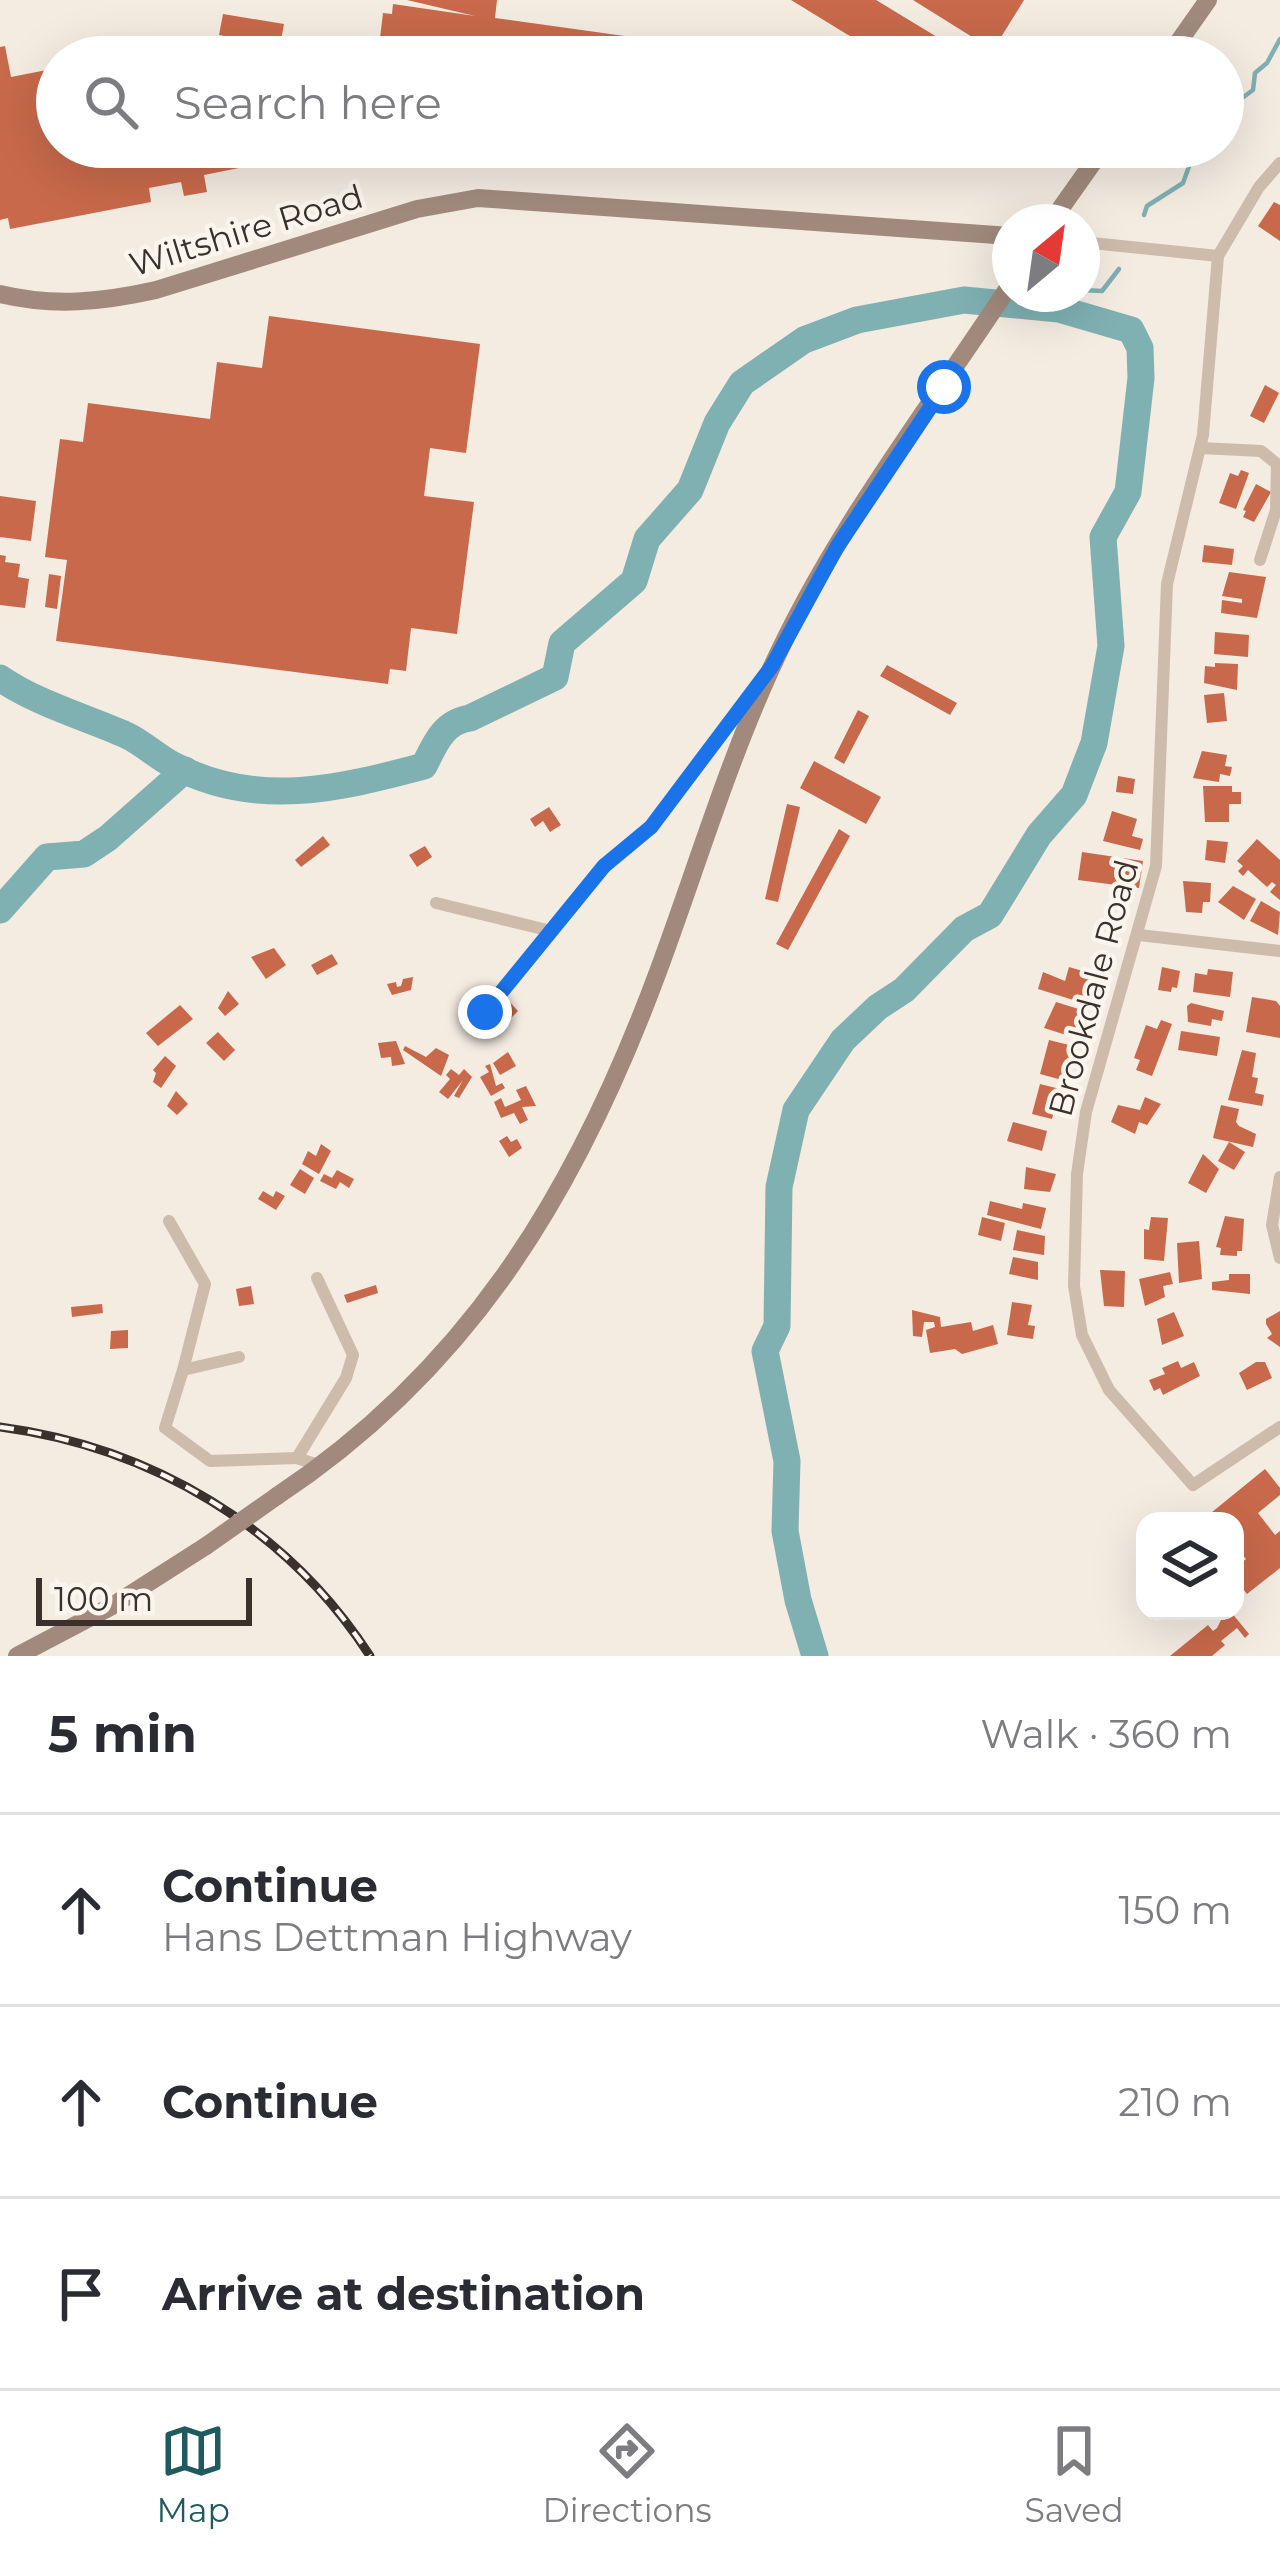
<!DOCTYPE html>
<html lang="en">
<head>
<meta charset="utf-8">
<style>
  body { margin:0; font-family:Montserrat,sans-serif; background:#f2f2f3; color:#2b2b33 }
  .controls { position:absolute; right:36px; bottom:36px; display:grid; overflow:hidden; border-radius:24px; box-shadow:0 12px 48px #0002 }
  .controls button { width:108px; height:108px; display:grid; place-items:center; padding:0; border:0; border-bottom:3px solid #e1e1e2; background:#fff; color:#2b2b33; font:60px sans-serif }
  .compass { position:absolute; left:992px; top:204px; width:108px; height:108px; border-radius:50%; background:#fff; box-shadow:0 12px 48px #0002; rotate:29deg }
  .scale { position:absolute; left:36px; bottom:30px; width:216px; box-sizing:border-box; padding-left:12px; border:6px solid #3b302b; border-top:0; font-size:33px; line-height:42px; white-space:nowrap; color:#3b302b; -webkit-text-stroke:9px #fbf5ee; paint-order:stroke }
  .stop { position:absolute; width:36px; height:36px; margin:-27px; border:9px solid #1a73e8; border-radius:50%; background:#fff }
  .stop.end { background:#1a73e8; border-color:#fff; box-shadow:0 3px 12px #0008 }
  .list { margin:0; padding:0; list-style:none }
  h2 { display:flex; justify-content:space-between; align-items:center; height:156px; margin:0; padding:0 48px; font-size:51px }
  h2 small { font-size:39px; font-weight:400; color:#7c7c81 }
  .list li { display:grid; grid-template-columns:78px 1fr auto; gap:36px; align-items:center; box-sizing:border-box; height:192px; padding:0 48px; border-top:3px solid #e1e1e2 }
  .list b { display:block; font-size:45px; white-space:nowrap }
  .list p { margin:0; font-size:39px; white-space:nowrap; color:#7c7c81 }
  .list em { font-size:39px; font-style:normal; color:#7c7c81 }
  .icon { flex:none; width:66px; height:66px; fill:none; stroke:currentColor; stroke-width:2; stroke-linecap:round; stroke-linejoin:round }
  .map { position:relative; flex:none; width:1280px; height:1656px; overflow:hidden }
  .search { position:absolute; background:#fff; box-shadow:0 12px 48px #0002; left:36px; right:36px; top:36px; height:132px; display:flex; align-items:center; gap:30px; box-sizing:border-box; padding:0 42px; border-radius:66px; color:#7c7c81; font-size:45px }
  .sheet { height:732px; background:#fff }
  nav { display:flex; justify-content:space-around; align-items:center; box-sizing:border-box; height:168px; border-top:3px solid #e1e1e2; background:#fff; font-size:33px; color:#7c7c81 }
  nav a { display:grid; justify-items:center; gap:6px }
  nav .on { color:#1f5a5e }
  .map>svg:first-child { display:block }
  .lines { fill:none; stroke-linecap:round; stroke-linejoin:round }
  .stream { stroke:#7fb0b2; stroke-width:4.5 }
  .river { stroke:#7fb0b2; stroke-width:27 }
  .building { fill:#c8694b }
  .street { stroke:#cdbbac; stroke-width:12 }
  .secondary { stroke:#a18a7d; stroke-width:18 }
  .rail-casing { stroke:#3b302b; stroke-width:9 }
  .rail { stroke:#fbf5ee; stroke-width:4.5; stroke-dasharray:14; stroke-linecap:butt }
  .secondary-bridge { stroke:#a18a7d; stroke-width:18 }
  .route { stroke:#1a73e8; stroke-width:15 }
  .labels { text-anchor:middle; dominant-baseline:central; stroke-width:9; stroke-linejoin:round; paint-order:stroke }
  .street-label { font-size:33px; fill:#3b302b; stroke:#fbf5ee }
</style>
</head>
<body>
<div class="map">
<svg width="1280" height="1656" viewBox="0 0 1280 1656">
  <rect width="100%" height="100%" fill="#f4ebe1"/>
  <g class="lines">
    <!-- stream -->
    <g class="stream">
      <polyline points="1223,112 1253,90 1255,73 1267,63 1280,39"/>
      <polyline points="1144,215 1147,206 1183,183 1196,147"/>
      <polyline points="1082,290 1102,291 1119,269"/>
      <polyline points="1061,294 1068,312"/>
    </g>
    <!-- river -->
    <g class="river">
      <path d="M0,678C36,703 85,717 126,735C143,743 156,756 173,765C256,809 338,789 424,766C435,744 443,722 470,718L555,677L562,643L634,581L647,539L690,490L717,423L742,383L804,340L857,320L964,300L1059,309L1131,330L1140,348L1141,378L1128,492L1103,537L1111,646L1094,743L1074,795L1039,835L990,915L964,929L904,990L878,1007L843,1040L796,1110L779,1187L777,1326L765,1351L787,1461L785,1531L798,1600L815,1656"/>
      <polyline points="0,910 47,857 84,854 108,838 185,770"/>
    </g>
  </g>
  <!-- building -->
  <g class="building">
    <polygon points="407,0 497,0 495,18 639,38 636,57 386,57 388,39 380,38 383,13 392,14 393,4 475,16"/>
    <polygon points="791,0 876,0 970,57 884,57"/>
    <polygon points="913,0 1024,0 993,50"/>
    <polygon points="223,14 284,24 280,46 219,35"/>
    <polygon points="178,44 181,57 125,57 125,55"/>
    <polygon points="5,46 11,77 57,68 57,147 245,147 249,166 204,175 207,192 184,196 181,182 149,188 151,202 10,229 8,218 0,220 0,47"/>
    <polygon points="1274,202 1280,205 1280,241 1258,226"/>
    <polygon points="269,316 480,344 466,453 430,448 424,496 474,502 457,634 411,628 406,671 390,669 388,684 56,641 67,560 45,557 60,439 83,442 88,403 210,419 217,362 262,368"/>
    <polygon points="1265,385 1279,393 1264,423 1250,416"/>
    <polygon points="1241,470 1249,473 1236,509 1219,503 1230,473 1238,476"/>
    <polygon points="1256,484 1271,492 1254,522 1243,517 1246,511 1243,510"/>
    <polygon points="0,496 36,501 31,541 0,537"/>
    <polygon points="1204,545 1234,549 1232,565 1202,562"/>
    <polygon points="0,555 6,556 5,562 20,564 18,577 29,579 25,608 0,605"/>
    <polygon points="1229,572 1266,577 1257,618 1221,613 1222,600 1242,603 1242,599 1222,596"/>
    <polygon points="49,574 61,576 57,609 45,607"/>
    <polygon points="1215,632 1249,635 1248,657 1214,654"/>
    <polygon points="1215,663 1238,664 1237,690 1204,683 1205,666 1215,667"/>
    <polygon points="887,665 957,703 950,715 880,676"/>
    <polygon points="1224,693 1227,721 1207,723 1204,695"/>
    <polygon points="858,710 869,716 844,764 834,758"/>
    <polygon points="1202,751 1227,755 1225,766 1232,767 1230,776 1220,774 1219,782 1193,778"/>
    <polygon points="814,761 881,797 866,824 800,788"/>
    <polygon points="1118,776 1135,779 1133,794 1116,792"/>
    <polygon points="1203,786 1232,786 1232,792 1241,792 1241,804 1229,804 1229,822 1205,822"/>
    <polygon points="787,804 800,807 778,902 765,899"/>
    <polygon points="549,807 561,825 550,832 543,821 535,827 530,819"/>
    <polygon points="1112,811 1137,819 1132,836 1143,839 1140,850 1103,841"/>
    <polygon points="839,829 850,836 788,950 776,944"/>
    <polygon points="323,836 330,845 301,867 295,860"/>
    <polygon points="1257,839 1280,860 1280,900 1270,892 1276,885 1272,882 1267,887 1248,870 1243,876 1238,871 1243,866 1237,861"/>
    <polygon points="1207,840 1228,842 1225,863 1205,860"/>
    <polygon points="425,846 432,857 417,867 409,855"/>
    <polygon points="1082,852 1143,861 1139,888 1078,880"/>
    <polygon points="1183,881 1211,883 1210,902 1203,902 1202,913 1186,912"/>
    <polygon points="1233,886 1256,899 1244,920 1218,902"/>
    <polygon points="1261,901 1280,912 1278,935 1250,921"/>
    <polygon points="274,948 286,965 266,979 251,957"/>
    <polygon points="332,954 338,964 317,975 311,965"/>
    <polygon points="1069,967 1093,974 1089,994 1099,997 1096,1007 1038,989 1043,972 1065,981"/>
    <polygon points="1162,967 1180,971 1177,988 1172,987 1171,992 1158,990"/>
    <polygon points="1208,969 1233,972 1230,997 1193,992 1195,973 1207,975"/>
    <polygon points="413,977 411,990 392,995 389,989 387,984 396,982 397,987 401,986 403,979"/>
    <polygon points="228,991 239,1004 225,1016 218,1008"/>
    <polygon points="505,997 518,1011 509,1020 495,1006"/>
    <polygon points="1252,997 1276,1001 1280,1006 1280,1038 1246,1032"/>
    <polygon points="1056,1002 1085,1011 1076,1038 1044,1028"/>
    <polygon points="1191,1003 1224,1011 1222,1021 1212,1019 1211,1026 1188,1022 1187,1006"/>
    <polygon points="180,1005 193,1019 158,1046 146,1033"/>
    <polygon points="1161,1020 1172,1024 1152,1076 1136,1070 1140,1060 1134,1058 1146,1025 1157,1029"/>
    <polygon points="1181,1031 1220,1037 1217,1056 1178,1050"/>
    <polygon points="218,1032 235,1050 224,1061 206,1043"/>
    <polygon points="1049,1040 1073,1046 1062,1080 1040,1074"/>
    <polygon points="396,1041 405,1064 392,1066 391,1057 381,1058 378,1043"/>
    <polygon points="405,1046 426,1057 436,1048 449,1055 441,1076 403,1050"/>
    <polygon points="1242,1050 1256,1053 1252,1077 1258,1078 1255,1093 1264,1095 1262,1106 1228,1100"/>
    <polygon points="508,1052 516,1066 500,1075 493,1063"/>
    <polygon points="165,1056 176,1066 161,1088 153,1082 156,1073 153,1070"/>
    <polygon points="490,1064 496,1086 502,1083 505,1088 491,1096 480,1077 489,1072 485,1066"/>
    <polygon points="451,1069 459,1075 464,1069 472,1077 459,1098 454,1096 463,1080 448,1099 439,1092 450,1079 446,1075"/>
    <polygon points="1040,1084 1060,1089 1052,1119 1032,1114"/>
    <polygon points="526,1086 536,1106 522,1107 528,1120 520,1124 514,1113 501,1118 494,1102 501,1098 505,1107 521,1100 516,1090"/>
    <polygon points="176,1091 188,1104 177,1115 167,1106"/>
    <polygon points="1145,1097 1161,1104 1147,1125 1139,1122 1135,1134 1111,1122 1118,1105 1140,1110"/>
    <polygon points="1221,1105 1239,1109 1236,1122 1239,1126 1256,1134 1253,1147 1213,1138"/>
    <polygon points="1013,1122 1047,1131 1042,1151 1007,1141"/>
    <polygon points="507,1136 511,1142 517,1139 522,1148 509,1157 499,1141"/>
    <polygon points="1229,1142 1245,1152 1234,1170 1218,1161"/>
    <polygon points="321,1144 331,1151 319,1174 302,1164 308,1151 316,1156"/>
    <polygon points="1203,1154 1219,1169 1206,1193 1188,1183"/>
    <polygon points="1026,1167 1056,1174 1050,1192 1024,1189"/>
    <polygon points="300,1169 314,1178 305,1194 290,1185"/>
    <polygon points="337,1170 354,1179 349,1188 340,1182 336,1189 320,1181 324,1174 332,1178"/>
    <polygon points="263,1191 273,1197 276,1191 285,1196 276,1210 258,1199"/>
    <polygon points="990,1201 1022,1209 1023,1203 1046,1208 1041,1229 987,1215"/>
    <polygon points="1225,1216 1244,1219 1242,1251 1237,1251 1237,1256 1220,1255 1221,1248 1216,1247"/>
    <polygon points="982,1217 1005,1223 1001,1241 978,1235"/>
    <polygon points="1151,1217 1168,1218 1164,1261 1144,1259 1144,1229 1149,1230"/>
    <polygon points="1017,1230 1045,1236 1044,1255 1013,1250"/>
    <polygon points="1199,1241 1202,1279 1179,1283 1177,1243"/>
    <polygon points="1013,1257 1038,1262 1038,1280 1009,1274"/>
    <polygon points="1100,1270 1125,1271 1124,1307 1104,1306"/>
    <polygon points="1170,1272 1173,1284 1163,1286 1165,1297 1145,1306 1139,1279"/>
    <polygon points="1229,1274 1250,1274 1250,1294 1212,1290 1212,1282 1229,1280"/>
    <polygon points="376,1285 378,1293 347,1303 344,1295"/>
    <polygon points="251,1286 254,1304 239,1306 236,1289"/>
    <polygon points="1012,1302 1032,1305 1028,1325 1035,1326 1033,1339 1007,1335"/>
    <polygon points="102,1304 103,1313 72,1317 71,1307"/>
    <polygon points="912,1310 940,1317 941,1327 971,1322 973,1331 993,1325 998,1344 962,1354 955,1349 930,1353 926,1330 935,1327 934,1322 924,1322 922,1337 913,1336"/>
    <polygon points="1280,1311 1280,1347 1267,1338 1272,1334 1266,1324 1266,1319"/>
    <polygon points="1174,1312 1184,1336 1162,1345 1157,1319"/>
    <polygon points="128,1330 128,1348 110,1349 111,1331"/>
    <polygon points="1178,1361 1181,1368 1194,1362 1200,1376 1163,1395 1160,1388 1154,1391 1149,1380 1165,1374 1162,1368"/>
    <polygon points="1256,1362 1265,1362 1272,1378 1247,1390 1239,1373"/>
    <polygon points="1265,1469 1280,1488 1280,1495 1258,1513 1275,1535 1280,1531 1280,1568 1247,1594 1235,1579 1235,1568 1246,1559 1235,1546 1235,1521 1201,1521"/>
    <polygon points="1214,1611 1231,1612 1249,1634 1245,1638 1237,1628 1221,1641 1225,1645 1212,1656 1170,1656 1208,1625 1213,1631 1217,1628 1221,1620"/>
  </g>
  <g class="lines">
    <!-- street -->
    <g class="street">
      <polyline points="1280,163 1259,187 1218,256 1203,435 1167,584 1156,866 1086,1112 1077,1174 1074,1286 1082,1335 1109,1390 1193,1485 1280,1427"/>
      <polyline points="1082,242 1218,256"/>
      <polyline points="1200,448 1261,451 1277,464 1276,510 1260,560"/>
      <polyline points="436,903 551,931"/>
      <polyline points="1139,935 1280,951"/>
      <polyline points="485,1012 604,866 651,827 757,686"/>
      <polyline points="1280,1177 1272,1225 1280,1258"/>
      <polyline points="169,1221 205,1284 183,1370"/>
      <polyline points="317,1278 353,1355 346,1378 297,1458 321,1466"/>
      <polyline points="239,1357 183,1370 165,1428 210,1461 297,1458"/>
    </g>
    <!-- secondary -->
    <g class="secondary">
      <polyline points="1168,57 1208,0"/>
      <polyline points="1051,222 1104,147"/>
      <path d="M0,294C54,307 102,302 156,290L417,209L478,198L1010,236"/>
      <path d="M277,1496C473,1366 579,1186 659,969C696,869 726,768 770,671C832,533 928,410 1010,285"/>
      <polyline points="17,1656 112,1606 206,1546"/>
    </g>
    <defs>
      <path id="rail" d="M0,1427C151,1447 287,1527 370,1656"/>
    </defs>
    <!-- rail casing -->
    <use href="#rail" class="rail-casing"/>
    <!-- rail -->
    <use href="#rail" class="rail"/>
    <!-- secondary-bridge -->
    <polyline class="secondary-bridge" points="206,1546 277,1496"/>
  </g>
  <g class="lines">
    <!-- route -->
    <polyline class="route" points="485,1012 604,866 651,827 772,666 837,547 944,387"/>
  </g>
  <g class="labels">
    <!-- street labels -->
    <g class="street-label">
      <text transform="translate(246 230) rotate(-17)">Wiltshire Road</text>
      <text transform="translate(1093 988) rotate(-75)">Brookdale Road</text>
    </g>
  </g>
</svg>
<div class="controls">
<button><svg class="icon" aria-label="layers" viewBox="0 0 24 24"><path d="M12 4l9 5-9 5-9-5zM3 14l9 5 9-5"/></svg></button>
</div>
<svg class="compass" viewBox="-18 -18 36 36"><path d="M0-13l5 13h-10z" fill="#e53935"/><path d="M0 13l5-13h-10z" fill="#7c7c81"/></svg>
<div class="scale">100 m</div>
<div class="stop" style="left:944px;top:387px"></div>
<div class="stop end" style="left:485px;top:1012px"></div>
<div class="search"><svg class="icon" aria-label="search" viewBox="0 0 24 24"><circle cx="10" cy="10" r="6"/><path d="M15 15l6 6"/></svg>Search here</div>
</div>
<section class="sheet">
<h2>5 min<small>Walk · 360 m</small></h2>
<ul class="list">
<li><svg class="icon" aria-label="ahead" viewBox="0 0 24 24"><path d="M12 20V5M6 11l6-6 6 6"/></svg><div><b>Continue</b><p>Hans Dettman Highway</p></div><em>150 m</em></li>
<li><svg class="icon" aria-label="ahead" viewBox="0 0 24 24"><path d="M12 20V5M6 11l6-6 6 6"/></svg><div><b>Continue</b></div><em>210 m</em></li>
<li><svg class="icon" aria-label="arrive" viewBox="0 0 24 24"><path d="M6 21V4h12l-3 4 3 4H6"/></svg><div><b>Arrive at destination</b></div></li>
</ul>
</section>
<nav>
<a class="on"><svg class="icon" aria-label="map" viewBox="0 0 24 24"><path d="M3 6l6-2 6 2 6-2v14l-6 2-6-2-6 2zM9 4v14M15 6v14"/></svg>Map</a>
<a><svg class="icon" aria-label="directions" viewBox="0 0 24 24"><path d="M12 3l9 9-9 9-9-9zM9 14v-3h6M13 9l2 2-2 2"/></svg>Directions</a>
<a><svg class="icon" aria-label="saved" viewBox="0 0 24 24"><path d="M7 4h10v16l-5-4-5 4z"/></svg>Saved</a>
</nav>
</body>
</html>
